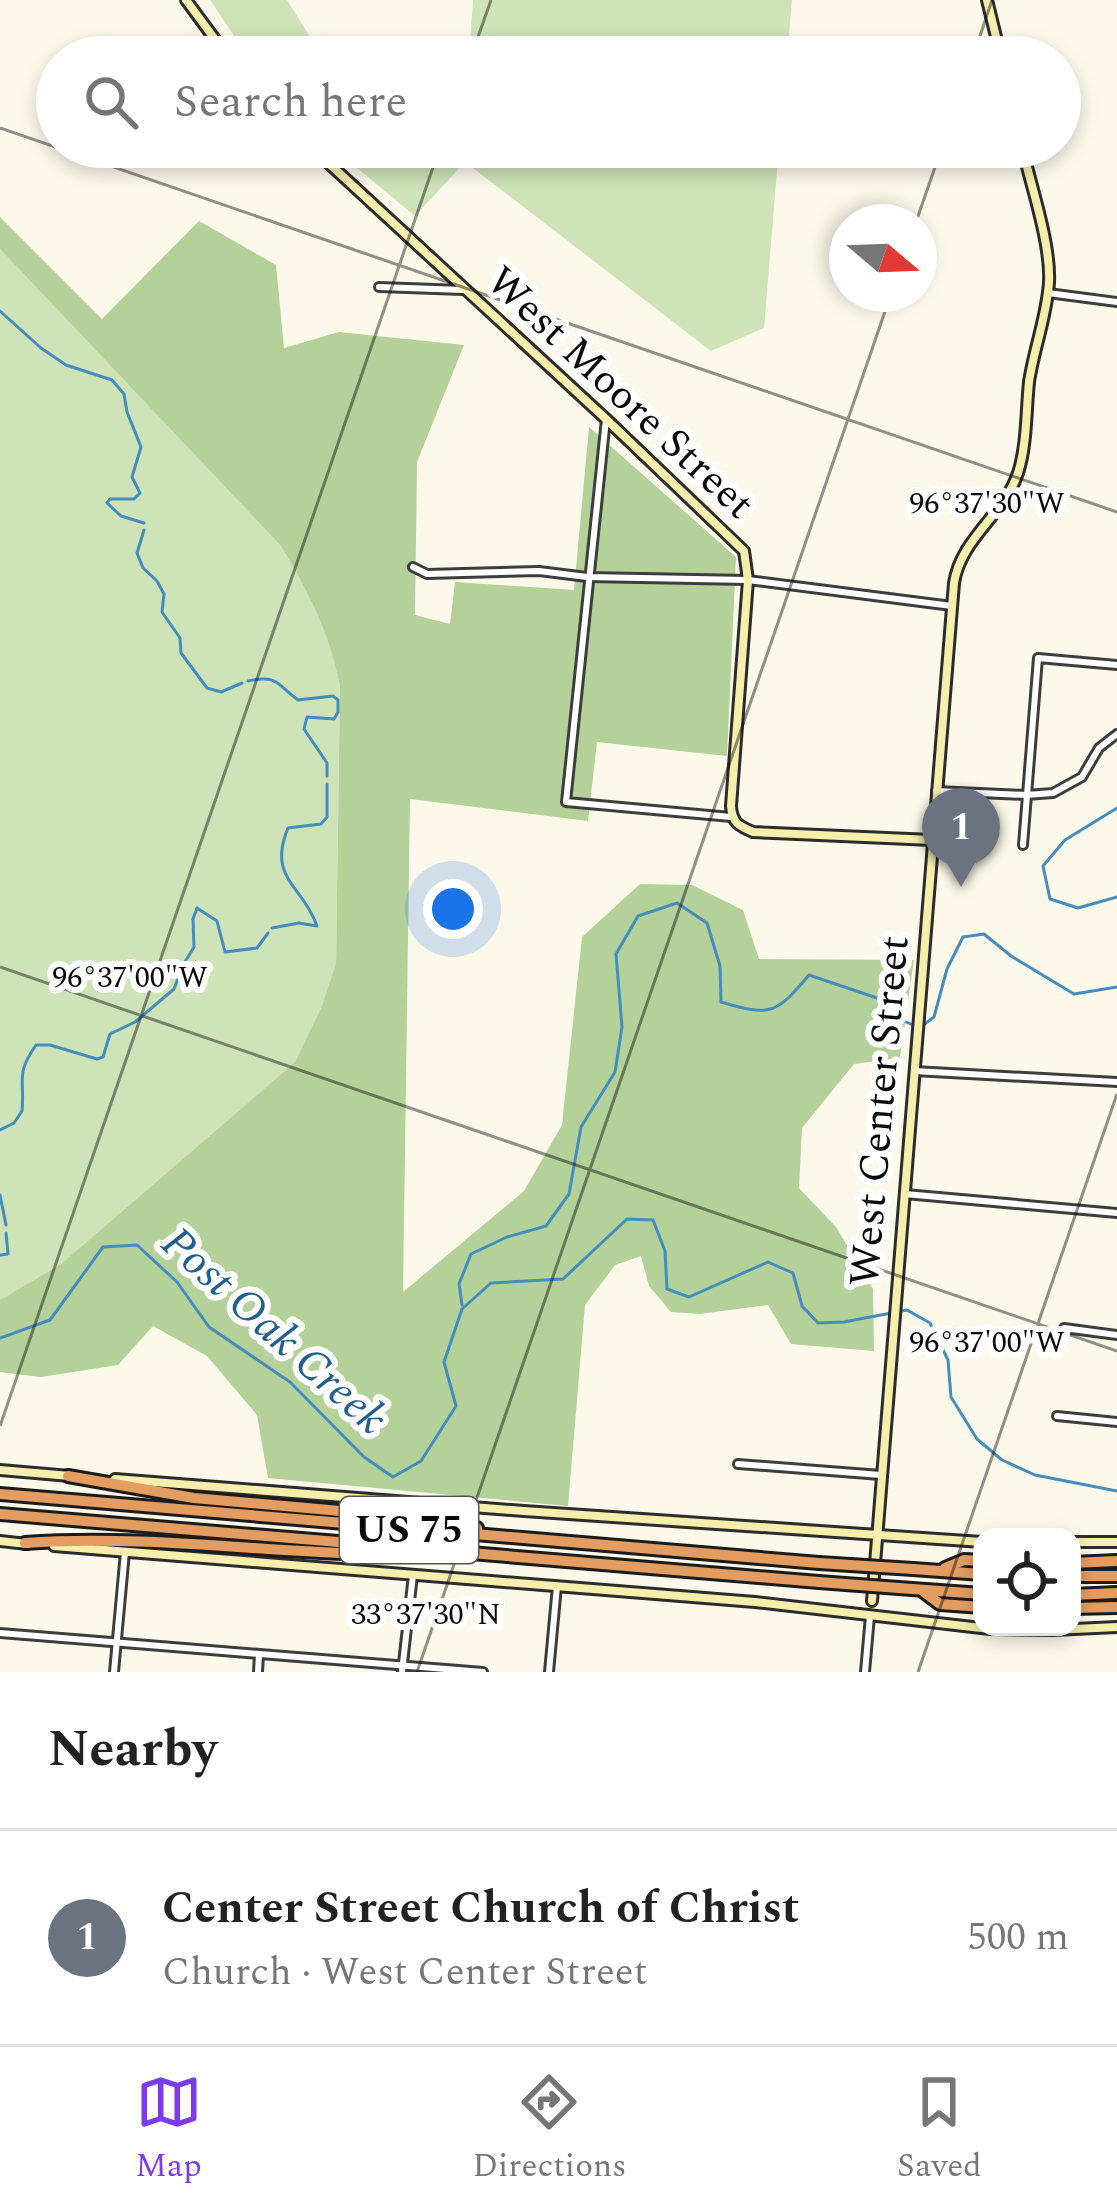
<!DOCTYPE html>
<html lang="en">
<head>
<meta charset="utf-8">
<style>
  body { margin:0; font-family:Spectral,serif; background:#f6f6f6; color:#222 }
  .controls { position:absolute; right:36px; bottom:36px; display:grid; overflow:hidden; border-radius:24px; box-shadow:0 6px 18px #0003 }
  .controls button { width:108px; height:108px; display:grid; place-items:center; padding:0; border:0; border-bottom:3px solid #e0e0e0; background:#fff; color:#222; font:60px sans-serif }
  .compass { position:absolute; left:829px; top:204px; width:108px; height:108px; border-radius:50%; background:#fff; box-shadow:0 6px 18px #0003; rotate:109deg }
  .you { position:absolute; left:453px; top:909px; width:42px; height:42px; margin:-30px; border:9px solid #fff; border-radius:50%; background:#1a73e8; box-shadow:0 0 0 18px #1a73e833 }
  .badge { display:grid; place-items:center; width:78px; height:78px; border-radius:50%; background:#7c3aed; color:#fff; font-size:39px; font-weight:700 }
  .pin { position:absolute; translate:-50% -99px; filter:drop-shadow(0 3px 6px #0008) }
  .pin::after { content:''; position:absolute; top:63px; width:42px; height:36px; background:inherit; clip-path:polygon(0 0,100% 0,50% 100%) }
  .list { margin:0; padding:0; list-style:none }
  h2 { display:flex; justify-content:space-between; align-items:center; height:156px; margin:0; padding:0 48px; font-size:51px }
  h2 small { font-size:39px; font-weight:400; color:#767676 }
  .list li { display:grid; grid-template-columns:78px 1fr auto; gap:36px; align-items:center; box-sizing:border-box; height:216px; padding:0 48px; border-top:3px solid #e0e0e0 }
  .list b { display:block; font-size:45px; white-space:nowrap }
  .list p { margin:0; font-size:39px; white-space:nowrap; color:#767676 }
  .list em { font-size:39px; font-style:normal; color:#767676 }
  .icon { flex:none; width:66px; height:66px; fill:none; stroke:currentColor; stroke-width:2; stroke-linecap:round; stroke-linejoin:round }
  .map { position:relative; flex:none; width:1117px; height:1672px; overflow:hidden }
  .search { position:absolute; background:#fff; box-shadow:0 6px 18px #0003; left:36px; right:36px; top:36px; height:132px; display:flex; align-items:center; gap:30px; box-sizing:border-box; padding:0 42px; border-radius:66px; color:#767676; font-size:45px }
  .sheet { height:372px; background:#fff }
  nav { display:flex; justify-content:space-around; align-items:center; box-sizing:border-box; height:168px; border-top:3px solid #e0e0e0; background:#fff; font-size:33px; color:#767676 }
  nav a { display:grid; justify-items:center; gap:6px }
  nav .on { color:#7c3aed }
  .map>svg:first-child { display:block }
  .green { fill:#cee3b8 }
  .forest { fill:#b3d199 }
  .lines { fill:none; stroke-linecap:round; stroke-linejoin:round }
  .stream { stroke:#448dbd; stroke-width:3 }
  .street-casing { stroke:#3d3d3d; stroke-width:12 }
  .secondary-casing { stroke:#2c2c2c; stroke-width:14 }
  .highway-casing { stroke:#1b1b1b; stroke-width:16 }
  .street { stroke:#fff; stroke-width:6 }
  .secondary { stroke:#f6eeac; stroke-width:8 }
  .highway { stroke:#e49d61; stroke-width:10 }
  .highway-bridge-casing { stroke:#1b1b1b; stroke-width:16; stroke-linecap:butt }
  .highway-bridge { stroke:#e49d61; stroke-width:10 }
  .ticks { fill:none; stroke:#0a0a0a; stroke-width:3; stroke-opacity:0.45 }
  .labels { text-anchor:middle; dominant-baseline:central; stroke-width:12; stroke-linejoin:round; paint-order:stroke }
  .shield { fill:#fff; stroke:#545454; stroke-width:3 }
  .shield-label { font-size:39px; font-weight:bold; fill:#0a0a0a }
  .street-label { font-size:42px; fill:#0a0a0a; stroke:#fff }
  .water-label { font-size:45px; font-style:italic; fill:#235f8d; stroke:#fff }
  .ticks-label { font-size:30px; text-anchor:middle; fill:#0a0a0a; stroke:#fff; stroke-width:12; stroke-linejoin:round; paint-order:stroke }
</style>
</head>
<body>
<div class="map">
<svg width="1117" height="1672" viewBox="0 0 1117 1672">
  <rect width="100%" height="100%" fill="#fdf9ea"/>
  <!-- green -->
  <g class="green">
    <polygon points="210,0 287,0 314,43 338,57 248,57"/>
    <polygon points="473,0 792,0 787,57 469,57"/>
    <polygon points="332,147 779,147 764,328 711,351 465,162 415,216"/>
    <path d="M0,249L281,546C309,594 329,631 340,686L336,963L321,1008L295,1062L61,1264L0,1300Z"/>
  </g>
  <!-- forest -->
  <path class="forest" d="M0,217L102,319L199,221L276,265L284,348L339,332L464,345L417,462L415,615L450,624L455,582L574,590L589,427L736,557L727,756L597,742L588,821L410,799L403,1292L524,1191L562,1125L582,937L640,884L692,885L743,910L759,959L914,960L900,1058L854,1064L802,1128L799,1188L836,1227L873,1289L874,1351L791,1344L768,1305L700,1314L671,1312L649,1286L641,1256L615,1265L585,1305L568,1506L268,1478L257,1415L207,1356L153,1326L118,1365L41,1377L0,1372V1300L61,1264L295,1062L321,1008L336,963L340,686C329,631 309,594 281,546L0,249Z"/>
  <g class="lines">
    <!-- stream -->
    <g class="stream">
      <polyline points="0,311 41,348 66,365 112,380 124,394 127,412 141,447 132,477 140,493 134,499 110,499 107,503 121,516 144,523"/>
      <polyline points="144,530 137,553 143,568 157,581 164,594 162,612 180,638 181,653 207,688 221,692 242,683"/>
      <path d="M248,681C278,674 277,685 298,700L333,696L338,700V712L334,719L307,717L304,729L327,763V776"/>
      <polyline points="1117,808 1065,840 1043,866 1050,899 1078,908 1117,897"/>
      <path d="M272,928L299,923L317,926C303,885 267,879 288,828L321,824L327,817V784"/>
      <polyline points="922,1026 934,1017 947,969 963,937 984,934 1011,956 1074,994 1117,987"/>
      <path d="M0,1130L14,1123L22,1111C25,1079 15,1075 36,1045H50L97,1059L103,1057L110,1034L135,1022L174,989L183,965L194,947L193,919L197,908L217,921L225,952L257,948L268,933"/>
      <polyline points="0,1195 6,1225"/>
      <polyline points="0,1255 8,1254 6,1233"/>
      <path d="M462,1305L459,1284L471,1254L507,1237L546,1226L569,1194L581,1127L615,1072L622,1027L616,954L638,916L677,903L707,923L720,966L721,1002C771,1017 776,1014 809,975L877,998L897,1018L913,1025"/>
      <polyline points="0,1338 50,1320 103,1247 137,1245 177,1282 209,1327 290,1382 364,1457 393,1477 421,1461 456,1406 444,1362 462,1309 491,1283 563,1279 627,1219 653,1220 665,1251 667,1289 689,1297 768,1262 793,1273 802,1306 818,1323 844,1322 907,1310 930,1323 948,1360 951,1397 977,1439 1002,1460 1035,1475 1117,1491"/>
    </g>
    <defs>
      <g id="street">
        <polyline points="379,287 463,290"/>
        <polyline points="1048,293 1117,302"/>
        <polyline points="606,419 566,802 731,817"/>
        <polyline points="413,567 427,574 539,571 587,577 748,580 952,606"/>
        <polyline points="936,791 1026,795 1053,793 1082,777 1099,748 1117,734"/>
        <polyline points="1023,845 1038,658 1117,665"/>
        <polyline points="914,1071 1117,1082"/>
        <polyline points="905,1194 1117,1213"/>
        <polyline points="1064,1328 1117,1335"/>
        <polyline points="1057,1416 1117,1422"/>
        <polyline points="738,1464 881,1475"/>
        <polyline points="0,1633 483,1672"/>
        <polyline points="114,1672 125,1552"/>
        <polyline points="258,1672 259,1654"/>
        <polyline points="402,1672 413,1575"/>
        <polyline points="549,1672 557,1586"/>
        <polyline points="865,1672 870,1616"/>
      </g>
      <g id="secondary">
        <polyline points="186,0 228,57"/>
        <polyline points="987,0 1001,57"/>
        <path d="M311,147L606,419L744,551L748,580L731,806C732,823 739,826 753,832L932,840"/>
        <polyline points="0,1470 70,1476"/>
        <polyline points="115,1479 524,1511 982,1542"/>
        <polyline points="0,1541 27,1544"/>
        <polyline points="1072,1542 1117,1542"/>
        <polyline points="54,1546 755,1602 990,1629 1053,1630 1117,1627"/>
        <path d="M872,1601L954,583C961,538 1004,515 1018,473C1027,445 1026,411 1029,382C1034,348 1047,316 1049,282C1051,244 1031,186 1022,147"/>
      </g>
      <g id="highway">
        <polyline points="68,1476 194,1498 396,1516 477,1528"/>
        <polyline points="0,1494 819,1563"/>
        <polyline points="0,1514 819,1582"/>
        <path d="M25,1543C154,1534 283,1555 411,1555"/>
        <polyline points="1072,1563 1117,1561"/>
        <polyline points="945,1568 964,1560 982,1561"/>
        <polyline points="913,1569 982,1574"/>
        <polyline points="1072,1576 1117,1576"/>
        <polyline points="912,1589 982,1594"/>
        <polyline points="924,1592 940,1604 982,1607"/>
        <polyline points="1072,1595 1117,1593"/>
        <polyline points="1072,1608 1117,1607"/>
      </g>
    </defs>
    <!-- street casing -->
    <use href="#street" class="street-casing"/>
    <!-- secondary casing -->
    <use href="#secondary" class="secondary-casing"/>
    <!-- highway casing -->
    <use href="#highway" class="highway-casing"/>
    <!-- street -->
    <use href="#street" class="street"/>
    <!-- secondary -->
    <use href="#secondary" class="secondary"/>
    <!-- highway -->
    <use href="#highway" class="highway"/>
    <defs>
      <g id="highway-bridge">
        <polyline points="819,1563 913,1569"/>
        <polyline points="819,1582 912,1589"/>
      </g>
    </defs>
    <!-- highway-bridge casing -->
    <use href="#highway-bridge" class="highway-bridge-casing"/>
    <!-- highway-bridge -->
    <use href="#highway-bridge" class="highway-bridge"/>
  </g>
  <!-- ticks -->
  <path class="ticks" d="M471,57L491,0M973,57L992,0M0,128L1117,512M916,222L942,147M0,967L1117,1351M0,1426L440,147M417,1672L891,294M918,1672L1117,1094"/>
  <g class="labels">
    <!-- shield labels -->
    <rect class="shield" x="340" y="1497" width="138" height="66" rx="9"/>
    <g class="shield-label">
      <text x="409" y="1530">US 75</text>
    </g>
    <!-- street labels -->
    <g class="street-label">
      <text transform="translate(620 393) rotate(43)">West Moore Street</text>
      <text transform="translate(880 1111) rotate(-85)">West Center Street</text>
    </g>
    <!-- water labels -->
    <g class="water-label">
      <text transform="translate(274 1331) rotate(42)">Post Oak Creek</text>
    </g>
  </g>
  <g class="ticks-label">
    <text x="987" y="513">96°37'30"W</text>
    <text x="130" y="987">96°37'00"W</text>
    <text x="987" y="1352">96°37'00"W</text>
    <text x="426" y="1624">33°37'30"N</text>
  </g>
</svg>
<div class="controls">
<button><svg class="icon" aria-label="locate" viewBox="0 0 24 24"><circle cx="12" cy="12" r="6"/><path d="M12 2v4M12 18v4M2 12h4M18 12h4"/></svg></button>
</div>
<svg class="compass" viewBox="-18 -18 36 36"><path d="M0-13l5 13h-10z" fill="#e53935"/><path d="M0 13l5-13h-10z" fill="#767676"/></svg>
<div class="you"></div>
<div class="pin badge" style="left:961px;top:887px;background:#6b7280">1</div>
<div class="search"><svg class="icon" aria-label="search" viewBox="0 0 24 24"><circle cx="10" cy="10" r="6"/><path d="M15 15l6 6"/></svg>Search here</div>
</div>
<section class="sheet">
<h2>Nearby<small></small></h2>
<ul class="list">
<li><span class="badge" style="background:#6b7280">1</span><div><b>Center Street Church of Christ</b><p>Church · West Center Street</p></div><em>500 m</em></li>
</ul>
</section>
<nav>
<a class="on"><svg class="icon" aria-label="map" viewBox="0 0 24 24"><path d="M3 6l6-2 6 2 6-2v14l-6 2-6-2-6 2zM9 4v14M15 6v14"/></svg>Map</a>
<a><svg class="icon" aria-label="directions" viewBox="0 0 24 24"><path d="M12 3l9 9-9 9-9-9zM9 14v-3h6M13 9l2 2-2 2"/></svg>Directions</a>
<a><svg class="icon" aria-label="saved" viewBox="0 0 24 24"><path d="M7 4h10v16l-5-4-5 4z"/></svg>Saved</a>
</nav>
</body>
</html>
